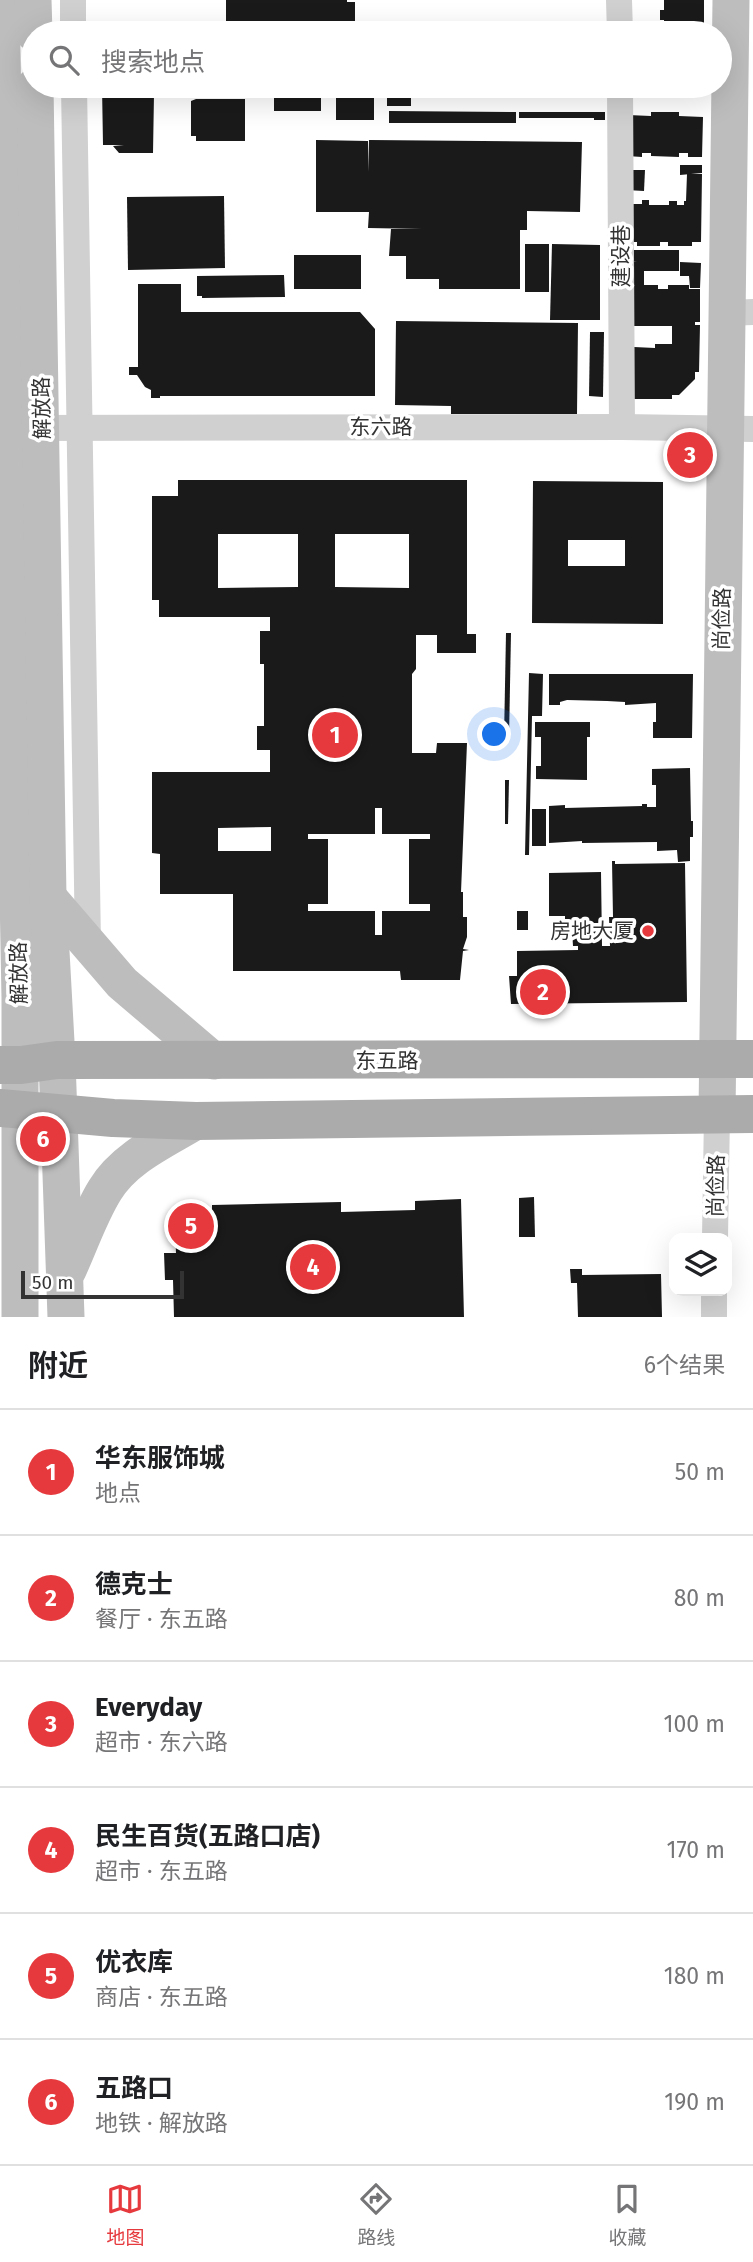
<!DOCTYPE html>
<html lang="zh">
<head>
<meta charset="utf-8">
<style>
  body { margin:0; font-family:"Fira Sans","Noto Sans SC",sans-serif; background:#f2f2f2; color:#202124 }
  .controls { position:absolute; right:21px; bottom:21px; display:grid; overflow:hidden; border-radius:14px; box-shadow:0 7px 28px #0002 }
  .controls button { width:63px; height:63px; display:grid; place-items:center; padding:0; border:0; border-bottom:2px solid #e0e0e0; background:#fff; color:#202124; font:35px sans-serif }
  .scale { position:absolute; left:21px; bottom:18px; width:163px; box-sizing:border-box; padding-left:7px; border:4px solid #333; border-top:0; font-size:19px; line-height:24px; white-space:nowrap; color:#333; -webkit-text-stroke:5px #fff; paint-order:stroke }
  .you { position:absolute; left:495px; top:735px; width:24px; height:24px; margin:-18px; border:5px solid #fff; border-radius:50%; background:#1a73e8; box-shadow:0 0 0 10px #1a73e833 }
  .badge { display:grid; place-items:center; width:46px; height:46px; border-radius:50%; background:#e6393d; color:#fff; font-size:23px; font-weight:700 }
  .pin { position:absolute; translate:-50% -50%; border:4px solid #fff; box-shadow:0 2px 7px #0006 }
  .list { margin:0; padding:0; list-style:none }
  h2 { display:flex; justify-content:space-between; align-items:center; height:91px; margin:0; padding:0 28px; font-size:30px }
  h2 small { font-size:23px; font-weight:400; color:#757577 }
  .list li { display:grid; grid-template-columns:46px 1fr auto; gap:21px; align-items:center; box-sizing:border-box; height:126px; padding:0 28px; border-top:2px solid #e0e0e0 }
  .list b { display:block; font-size:26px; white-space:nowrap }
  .list p { margin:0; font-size:23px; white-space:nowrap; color:#757577 }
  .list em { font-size:23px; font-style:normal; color:#757577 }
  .icon { flex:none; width:38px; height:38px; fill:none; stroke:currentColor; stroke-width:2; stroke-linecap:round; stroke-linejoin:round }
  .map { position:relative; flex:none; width:753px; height:1317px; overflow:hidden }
  .search { position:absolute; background:#fff; box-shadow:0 7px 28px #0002; left:21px; right:21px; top:21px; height:77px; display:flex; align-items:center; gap:18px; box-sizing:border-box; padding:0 24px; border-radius:38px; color:#757577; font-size:26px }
  .sheet { height:847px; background:#fff }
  nav { display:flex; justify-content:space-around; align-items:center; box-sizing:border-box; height:98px; border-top:2px solid #e0e0e0; background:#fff; font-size:19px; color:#757577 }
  nav a { display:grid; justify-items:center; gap:4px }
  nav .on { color:#e6393d }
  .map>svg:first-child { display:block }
  .building { fill:#1a1a1a; fill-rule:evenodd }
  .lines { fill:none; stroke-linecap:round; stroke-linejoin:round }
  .street { stroke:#d0d0d0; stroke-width:26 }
  .secondary { stroke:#bdbdbd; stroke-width:37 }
  .primary { stroke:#ababab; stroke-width:38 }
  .poi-dot { fill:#e6393d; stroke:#fff; stroke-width:2.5 }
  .labels { text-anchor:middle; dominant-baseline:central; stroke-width:7; stroke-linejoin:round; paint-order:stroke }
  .street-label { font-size:21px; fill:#333; stroke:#fff }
  .poi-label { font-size:21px; fill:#333; stroke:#fff; text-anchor:end }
</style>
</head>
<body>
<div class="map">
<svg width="753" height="1317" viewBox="0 0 753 1317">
  <rect width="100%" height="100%" fill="#fff"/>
  <!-- building -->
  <g class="building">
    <polygon points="226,0 347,0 347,2 355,2 355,33 226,33"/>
    <polygon points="664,0 704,0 704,33 660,33 660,28 664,28 664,20 660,20 660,10 664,10"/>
    <polygon points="102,86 173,86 173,94 154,94 153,153 119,153 113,146 124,145 103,145"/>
    <polygon points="647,86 691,86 691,97 650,97 650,88 647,88"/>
    <polygon points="274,88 321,89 321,111 274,111"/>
    <rect x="387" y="90" width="24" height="16"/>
    <rect x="336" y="93" width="38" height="27"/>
    <polygon points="196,99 245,99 245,141 196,141 196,136 191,136 191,101"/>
    <polygon points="389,111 516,112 516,123 389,123"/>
    <polygon points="519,112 605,112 605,120 594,120 594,118 519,118"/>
    <polygon points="651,112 679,112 679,116 703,117 702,157 688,157 688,153 679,153 679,157 651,156 651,153 642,153 642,157 627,156 628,115 651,116"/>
    <polygon points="316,140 368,141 368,172 369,140 582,142 580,212 527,211 527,230 520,230 520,289 439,289 439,279 406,279 406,256 389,256 391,229 422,229 368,228 369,212 316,212"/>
    <polygon points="680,165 702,165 702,173 680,175"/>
    <polygon points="630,170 645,170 644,191 626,190"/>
    <polygon points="687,174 702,174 701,242 692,242 692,246 668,246 668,242 660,242 660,246 637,246 637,242 626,242 633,204 642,204 642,200 649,200 649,205 669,205 669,201 677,201 677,205 684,205 684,201 686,201"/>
    <polygon points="224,196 225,268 128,270 127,197"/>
    <rect x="525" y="244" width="24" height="48"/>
    <polygon points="552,244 600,245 600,320 550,320"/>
    <polygon points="625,250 679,250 679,271 644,271 644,285 658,285 658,289 668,289 668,285 689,285 689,289 700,289 700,322 695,322 695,325 700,325 699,372 695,372 695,379 679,395 672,395 672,399 624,399 634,347 655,348 655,344 672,344 672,326 627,326 625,262 637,261 625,261"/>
    <rect x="294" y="255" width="67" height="34"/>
    <polygon points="680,262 701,263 700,288 690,288 689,276 680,276"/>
    <polygon points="284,275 285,297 202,298 202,296 197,296 197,276"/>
    <polygon points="138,284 181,284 181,312 360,312 375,329 375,396 160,396 160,398 151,398 151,390 145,387 137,375 129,375 129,367 138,367"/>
    <polygon points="396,321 578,323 577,414 451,414 451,406 395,405"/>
    <polygon points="590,332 604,332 603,397 589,396"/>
    <path d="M178,480H467V634H476V653H437V635H416V669L412,674V753H436L437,743H467L461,892H463V917H467V937L463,949L469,950L463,951L460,980H401L400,971H233V894H160V854L152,853V772H270V750H257V726H264V664H260V631H270V617H159V600H152V496H178ZM218,534H298V587L218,588ZM335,534H409V588L335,587ZM375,808H382V834H430V839H409V904H430V911H382V935H375V911H308V904H328V839H308V834H375ZM271,827V851H218V828Z"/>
    <path d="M533,481L663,482V624L532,623ZM568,540H625V566H568Z"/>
    <polygon points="506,633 511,633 509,738 504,738"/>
    <polygon points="529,673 543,674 542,716 532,716 529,855 525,855"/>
    <polygon points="549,674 693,674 692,738 653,738 653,722 656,722 656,703 625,705 625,702 607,701 567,700 560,702 560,705 549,705"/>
    <polygon points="535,722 590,722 590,737 587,737 587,780 536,779 536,766 541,766 541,737 535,737"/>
    <polygon points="690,768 691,821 693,821 693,837 690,837 690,861 678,862 677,850 657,851 657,842 582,843 582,841 549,843 549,806 565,805 565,808 642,806 642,804 647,804 647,807 656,807 656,785 652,785 652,769"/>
    <polygon points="505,780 509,780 508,824 505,824"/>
    <rect x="532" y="809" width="14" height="37"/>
    <polygon points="612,861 615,861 615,864 685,863 687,1002 511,1004 509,976 517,976 517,951 578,950 578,946 573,946 572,930 565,930 565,916 549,916 549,873 601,872 602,946 610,946 609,917 613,917"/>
    <rect x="517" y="911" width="11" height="19"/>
    <polygon points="534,1197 535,1237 519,1237 519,1198"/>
    <polygon points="461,1199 464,1317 174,1317 173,1280 165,1280 164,1253 176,1253 175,1229 212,1229 212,1205 341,1202 341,1212 415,1210 415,1201"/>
    <polygon points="570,1269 582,1269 582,1275 661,1274 662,1317 578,1317 577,1283 571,1283"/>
  </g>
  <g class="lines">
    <!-- street -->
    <g class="street">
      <polyline points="73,0 73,33"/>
      <polyline points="619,0 620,33"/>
      <polyline points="74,86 88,944"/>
      <polyline points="620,86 622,427"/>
      <polyline points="727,313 753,312"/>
      <polyline points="23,428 622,427 753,429"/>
      <polyline points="715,1238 717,1114"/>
      <polyline points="714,1317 714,1291"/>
    </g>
    <!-- secondary -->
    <g class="secondary">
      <polyline points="1,0 20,998 20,1317"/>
      <polyline points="33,0 34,33"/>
      <polyline points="35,86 48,897 57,1060 66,1317"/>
      <polyline points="48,897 122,983 214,1061"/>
      <polyline points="717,1114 731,0"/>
      <path d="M68,1270C80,1244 90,1214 105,1190C125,1157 165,1140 196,1121"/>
    </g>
    <!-- primary -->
    <g class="primary">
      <polyline points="0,1065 21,1065 57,1060 753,1059"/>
      <polyline points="0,1108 113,1118 196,1121 753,1114"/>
    </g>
  </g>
  <!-- markers -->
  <circle class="poi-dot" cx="648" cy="931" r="7"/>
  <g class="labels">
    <!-- street labels -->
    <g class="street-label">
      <text transform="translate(621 256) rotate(-90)">建设巷</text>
      <text transform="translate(42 408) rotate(-91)">解放路</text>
      <text x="381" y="427">东六路</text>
      <text transform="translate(722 619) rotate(-89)">尚俭路</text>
      <text transform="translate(19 973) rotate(-91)">解放路</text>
      <text x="387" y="1061">东五路</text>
      <text transform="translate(716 1186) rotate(-89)">尚俭路</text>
    </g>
    <!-- poi labels -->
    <g class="poi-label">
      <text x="634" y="931">房地大厦</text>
    </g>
  </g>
</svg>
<div class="controls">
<button><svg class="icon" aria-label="layers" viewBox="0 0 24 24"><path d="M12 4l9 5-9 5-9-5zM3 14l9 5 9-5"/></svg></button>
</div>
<div class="scale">50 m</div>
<div class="you"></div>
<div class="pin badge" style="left:335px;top:735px">1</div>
<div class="pin badge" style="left:543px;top:992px">2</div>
<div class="pin badge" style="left:690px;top:455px">3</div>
<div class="pin badge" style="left:313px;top:1267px">4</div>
<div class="pin badge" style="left:191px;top:1226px">5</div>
<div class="pin badge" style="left:43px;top:1139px">6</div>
<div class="search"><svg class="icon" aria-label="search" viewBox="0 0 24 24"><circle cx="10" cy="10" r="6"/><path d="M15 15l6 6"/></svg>搜索地点</div>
</div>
<section class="sheet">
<h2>附近<small>6个结果</small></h2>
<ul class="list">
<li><span class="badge">1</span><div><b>华东服饰城</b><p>地点</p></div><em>50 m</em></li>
<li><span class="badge">2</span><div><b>德克士</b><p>餐厅 · 东五路</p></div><em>80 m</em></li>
<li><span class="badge">3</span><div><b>Everyday</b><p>超市 · 东六路</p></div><em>100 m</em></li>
<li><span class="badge">4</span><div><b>民生百货(五路口店)</b><p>超市 · 东五路</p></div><em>170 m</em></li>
<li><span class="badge">5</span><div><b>优衣库</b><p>商店 · 东五路</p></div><em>180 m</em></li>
<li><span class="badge">6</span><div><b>五路口</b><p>地铁 · 解放路</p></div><em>190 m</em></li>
</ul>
</section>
<nav>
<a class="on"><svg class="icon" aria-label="map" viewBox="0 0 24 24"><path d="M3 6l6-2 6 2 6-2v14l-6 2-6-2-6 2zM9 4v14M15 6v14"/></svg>地图</a>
<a><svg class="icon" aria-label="directions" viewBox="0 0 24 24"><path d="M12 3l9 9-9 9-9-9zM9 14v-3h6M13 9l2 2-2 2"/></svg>路线</a>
<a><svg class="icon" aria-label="saved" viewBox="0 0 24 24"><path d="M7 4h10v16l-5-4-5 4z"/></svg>收藏</a>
</nav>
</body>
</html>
